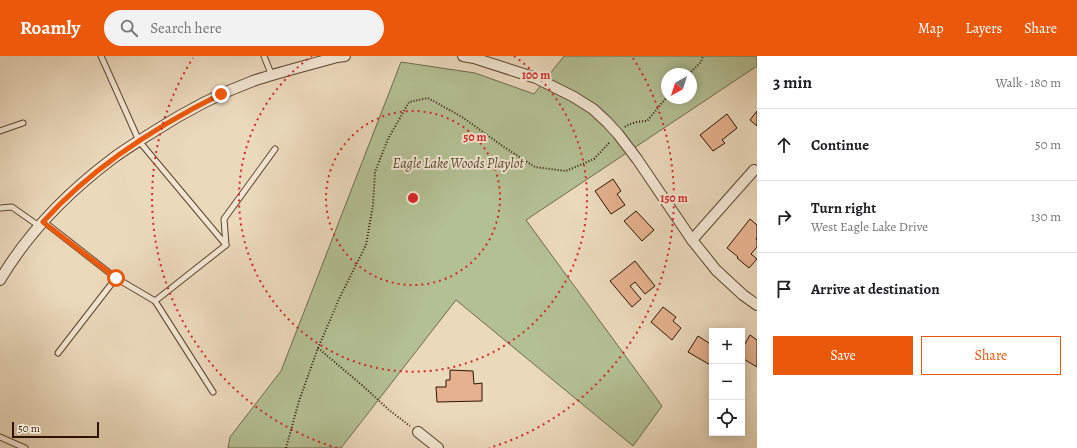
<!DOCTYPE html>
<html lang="en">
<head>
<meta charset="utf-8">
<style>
  body { margin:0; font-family:Alegreya,serif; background:#f2f2f2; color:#202124 }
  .controls { position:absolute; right:12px; bottom:12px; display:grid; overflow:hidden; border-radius:0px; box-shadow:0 2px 10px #0003 }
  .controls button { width:36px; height:36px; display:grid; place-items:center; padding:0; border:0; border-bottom:1px solid #e0e0e0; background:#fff; color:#202124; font:20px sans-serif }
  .compass { position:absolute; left:661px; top:12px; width:36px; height:36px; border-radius:50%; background:#fff; box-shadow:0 2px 10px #0003; rotate:219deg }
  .scale { position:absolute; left:12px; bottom:10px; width:87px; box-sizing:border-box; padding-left:4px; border:2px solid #2e1300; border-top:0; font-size:11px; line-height:14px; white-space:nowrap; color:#2e1300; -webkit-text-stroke:3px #f2e6d3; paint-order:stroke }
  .stop { position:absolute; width:12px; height:12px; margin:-9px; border:3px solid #ea580c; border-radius:50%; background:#fff }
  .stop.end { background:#ea580c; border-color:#fff; box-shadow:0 1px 4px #0008 }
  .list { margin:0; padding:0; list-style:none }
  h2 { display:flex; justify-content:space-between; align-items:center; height:52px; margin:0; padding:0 16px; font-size:17px }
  h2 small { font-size:13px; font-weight:400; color:#757577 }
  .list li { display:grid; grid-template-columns:26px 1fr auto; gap:12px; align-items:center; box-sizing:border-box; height:72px; padding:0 16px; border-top:1px solid #e0e0e0 }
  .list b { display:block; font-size:15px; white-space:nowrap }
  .list p { margin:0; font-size:13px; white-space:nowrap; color:#757577 }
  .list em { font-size:13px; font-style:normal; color:#757577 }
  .actions { display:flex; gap:8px; padding:12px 16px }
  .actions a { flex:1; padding:9px 0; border:1px solid #ea580c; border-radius:0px; text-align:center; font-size:14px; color:#ea580c }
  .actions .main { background:#ea580c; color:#fff }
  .icon { flex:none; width:22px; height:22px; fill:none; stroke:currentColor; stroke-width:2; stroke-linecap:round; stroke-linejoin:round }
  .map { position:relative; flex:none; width:757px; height:392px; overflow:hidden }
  header { display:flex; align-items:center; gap:24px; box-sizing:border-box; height:56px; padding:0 20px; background:#ea580c; color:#fff }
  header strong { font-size:19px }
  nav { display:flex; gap:22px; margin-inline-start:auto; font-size:14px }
  .search { width:280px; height:36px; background:#f2f2f2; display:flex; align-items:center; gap:10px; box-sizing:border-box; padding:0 14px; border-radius:22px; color:#757577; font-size:15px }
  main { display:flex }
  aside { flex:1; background:#fff }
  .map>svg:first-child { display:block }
  .green { fill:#b3c094; stroke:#706a4a; fill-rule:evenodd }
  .building { fill:#e5b18e; stroke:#2e1300 }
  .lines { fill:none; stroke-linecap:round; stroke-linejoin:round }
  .lane-casing { stroke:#5d442f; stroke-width:7 }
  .street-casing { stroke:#5d442f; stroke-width:12 }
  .path { stroke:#2e1300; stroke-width:2; stroke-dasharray:1 2; stroke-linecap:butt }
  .lane { stroke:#f2e6d3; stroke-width:5 }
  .street { stroke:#f2e6d3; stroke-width:10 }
  .route { stroke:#ea580c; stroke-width:5 }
  .ring { fill:none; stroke:#d62828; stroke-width:2; stroke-dasharray:2 4 }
  .labels { text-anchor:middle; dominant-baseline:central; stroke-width:4; stroke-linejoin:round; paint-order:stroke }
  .park-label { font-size:14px; font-style:italic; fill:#56472c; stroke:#f2e6d3 }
  .centre { fill:#d62828; stroke:#f2e6d3; stroke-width:2 }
  .ring-label { font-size:12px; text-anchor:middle; font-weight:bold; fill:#d62828; stroke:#f2e6d3; stroke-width:4; stroke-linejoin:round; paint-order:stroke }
</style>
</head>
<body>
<header>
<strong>Roamly</strong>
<div class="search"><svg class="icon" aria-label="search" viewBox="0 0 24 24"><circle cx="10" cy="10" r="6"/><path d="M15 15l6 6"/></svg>Search here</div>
<nav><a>Map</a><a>Layers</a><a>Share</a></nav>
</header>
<main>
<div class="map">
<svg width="757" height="392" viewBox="0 0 757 392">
  <rect width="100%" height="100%" fill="#ebd9bc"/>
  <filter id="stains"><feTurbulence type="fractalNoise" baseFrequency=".005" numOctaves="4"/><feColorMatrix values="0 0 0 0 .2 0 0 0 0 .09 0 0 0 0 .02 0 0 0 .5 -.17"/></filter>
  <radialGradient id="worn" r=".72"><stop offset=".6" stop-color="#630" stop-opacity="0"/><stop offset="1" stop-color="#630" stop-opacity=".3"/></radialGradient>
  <!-- green -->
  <path class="green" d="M564,0H757V10L526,164L662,350L633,390L456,244L341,392H228L230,381L281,315L401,6L475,17L534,38ZM667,18H691V42H667Z"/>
  <!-- building -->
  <g class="building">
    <polygon points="757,55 757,70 750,64"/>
    <polygon points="727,58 737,72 722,84 725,87 713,95 700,79"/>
    <polygon points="613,123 621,135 617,138 625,149 611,158 595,135"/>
    <polygon points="636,155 654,174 642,185 624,165"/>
    <polygon points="750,163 757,169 757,181 756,183 757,184 757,191 751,198 757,203 749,212 737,202 738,201 727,192"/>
    <polygon points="635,205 655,230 645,238 635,226 630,230 641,243 632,251 610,225"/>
    <polygon points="663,251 676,261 673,265 681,272 672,284 651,266"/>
    <polygon points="750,279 757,284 757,311 742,302 742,293"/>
    <polygon points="698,280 712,289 712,310 688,296"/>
    <polygon points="450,314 473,315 474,328 482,327 482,345 437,346 436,331 446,331 446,324 450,324"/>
  </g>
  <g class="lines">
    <defs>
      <g id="lane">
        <polyline points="101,0 139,85 226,189"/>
        <polyline points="264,0 272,20"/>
        <polyline points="0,75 23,67"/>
        <polyline points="0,152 12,151 39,170"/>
        <polyline points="43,165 116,222 155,245 213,336"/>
        <polyline points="155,245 226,189 224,163 275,93"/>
        <polyline points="58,297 116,222"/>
        <polyline points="0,381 25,392"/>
      </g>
      <g id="street">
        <polyline points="463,0 474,2 536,22 574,41 593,53 607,66 618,78 637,103 692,184 716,214 743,239 757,249"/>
        <polyline points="692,184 754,114"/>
        <path d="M0,224C29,175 67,137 112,103C125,93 139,85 153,76C184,56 218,38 253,25C280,16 309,9 337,1L345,0"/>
        <polyline points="418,376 438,392"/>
      </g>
    </defs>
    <!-- lane casing -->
    <use href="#lane" class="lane-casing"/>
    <!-- street casing -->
    <use href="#street" class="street-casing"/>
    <!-- path -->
    <g class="path">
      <polyline points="689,18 701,6 703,0"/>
      <path d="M625,71C630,67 640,65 647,65L667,41"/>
      <polyline points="318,292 363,330 389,354 410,370"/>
      <polyline points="286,392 299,345 318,292 339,243 366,189 373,149 375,116 388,83 409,46 428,42 462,61 504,91 535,111 566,115 594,103 610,86"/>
    </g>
    <!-- lane -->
    <use href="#lane" class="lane"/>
    <!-- street -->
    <use href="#street" class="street"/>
  </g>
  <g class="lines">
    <!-- route -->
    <path class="route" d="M116,222L43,166C92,111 155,71 221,38"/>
  </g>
  <!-- distance rings -->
  <g class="ring">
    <circle cx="413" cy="142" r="87"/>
    <path d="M514 0A174 174 0 1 1 312 0"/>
    <path d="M337 392A261 261 0 0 1 193 2M633 2A261 261 0 0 1 489 392"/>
  </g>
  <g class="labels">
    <!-- park labels -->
    <g class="park-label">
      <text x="458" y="107">Eagle Lake Woods Playlot</text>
    </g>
  </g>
  <circle cx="413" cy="142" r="6" class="centre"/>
  <g class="ring-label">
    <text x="536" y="23">100 m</text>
    <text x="475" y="85">50 m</text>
    <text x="674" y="146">150 m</text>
  </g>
  <rect width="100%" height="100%" filter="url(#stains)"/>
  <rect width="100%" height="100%" fill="url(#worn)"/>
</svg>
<div class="controls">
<button>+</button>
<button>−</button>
<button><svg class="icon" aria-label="locate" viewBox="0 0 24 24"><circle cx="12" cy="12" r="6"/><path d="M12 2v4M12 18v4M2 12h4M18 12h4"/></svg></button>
</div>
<svg class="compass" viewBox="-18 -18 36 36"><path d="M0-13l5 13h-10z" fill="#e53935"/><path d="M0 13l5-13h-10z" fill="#757577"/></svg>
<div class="scale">50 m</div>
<div class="stop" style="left:116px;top:222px"></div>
<div class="stop end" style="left:221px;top:38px"></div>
</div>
<aside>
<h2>3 min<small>Walk · 180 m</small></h2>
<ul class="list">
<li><svg class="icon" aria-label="ahead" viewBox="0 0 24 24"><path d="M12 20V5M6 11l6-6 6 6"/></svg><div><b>Continue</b></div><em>50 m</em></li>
<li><svg class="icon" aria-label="right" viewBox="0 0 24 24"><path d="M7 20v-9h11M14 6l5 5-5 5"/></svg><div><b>Turn right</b><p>West Eagle Lake Drive</p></div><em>130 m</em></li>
<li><svg class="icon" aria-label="arrive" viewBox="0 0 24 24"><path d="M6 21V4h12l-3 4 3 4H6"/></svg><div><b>Arrive at destination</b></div></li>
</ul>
<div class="actions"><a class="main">Save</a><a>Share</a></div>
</aside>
</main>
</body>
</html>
